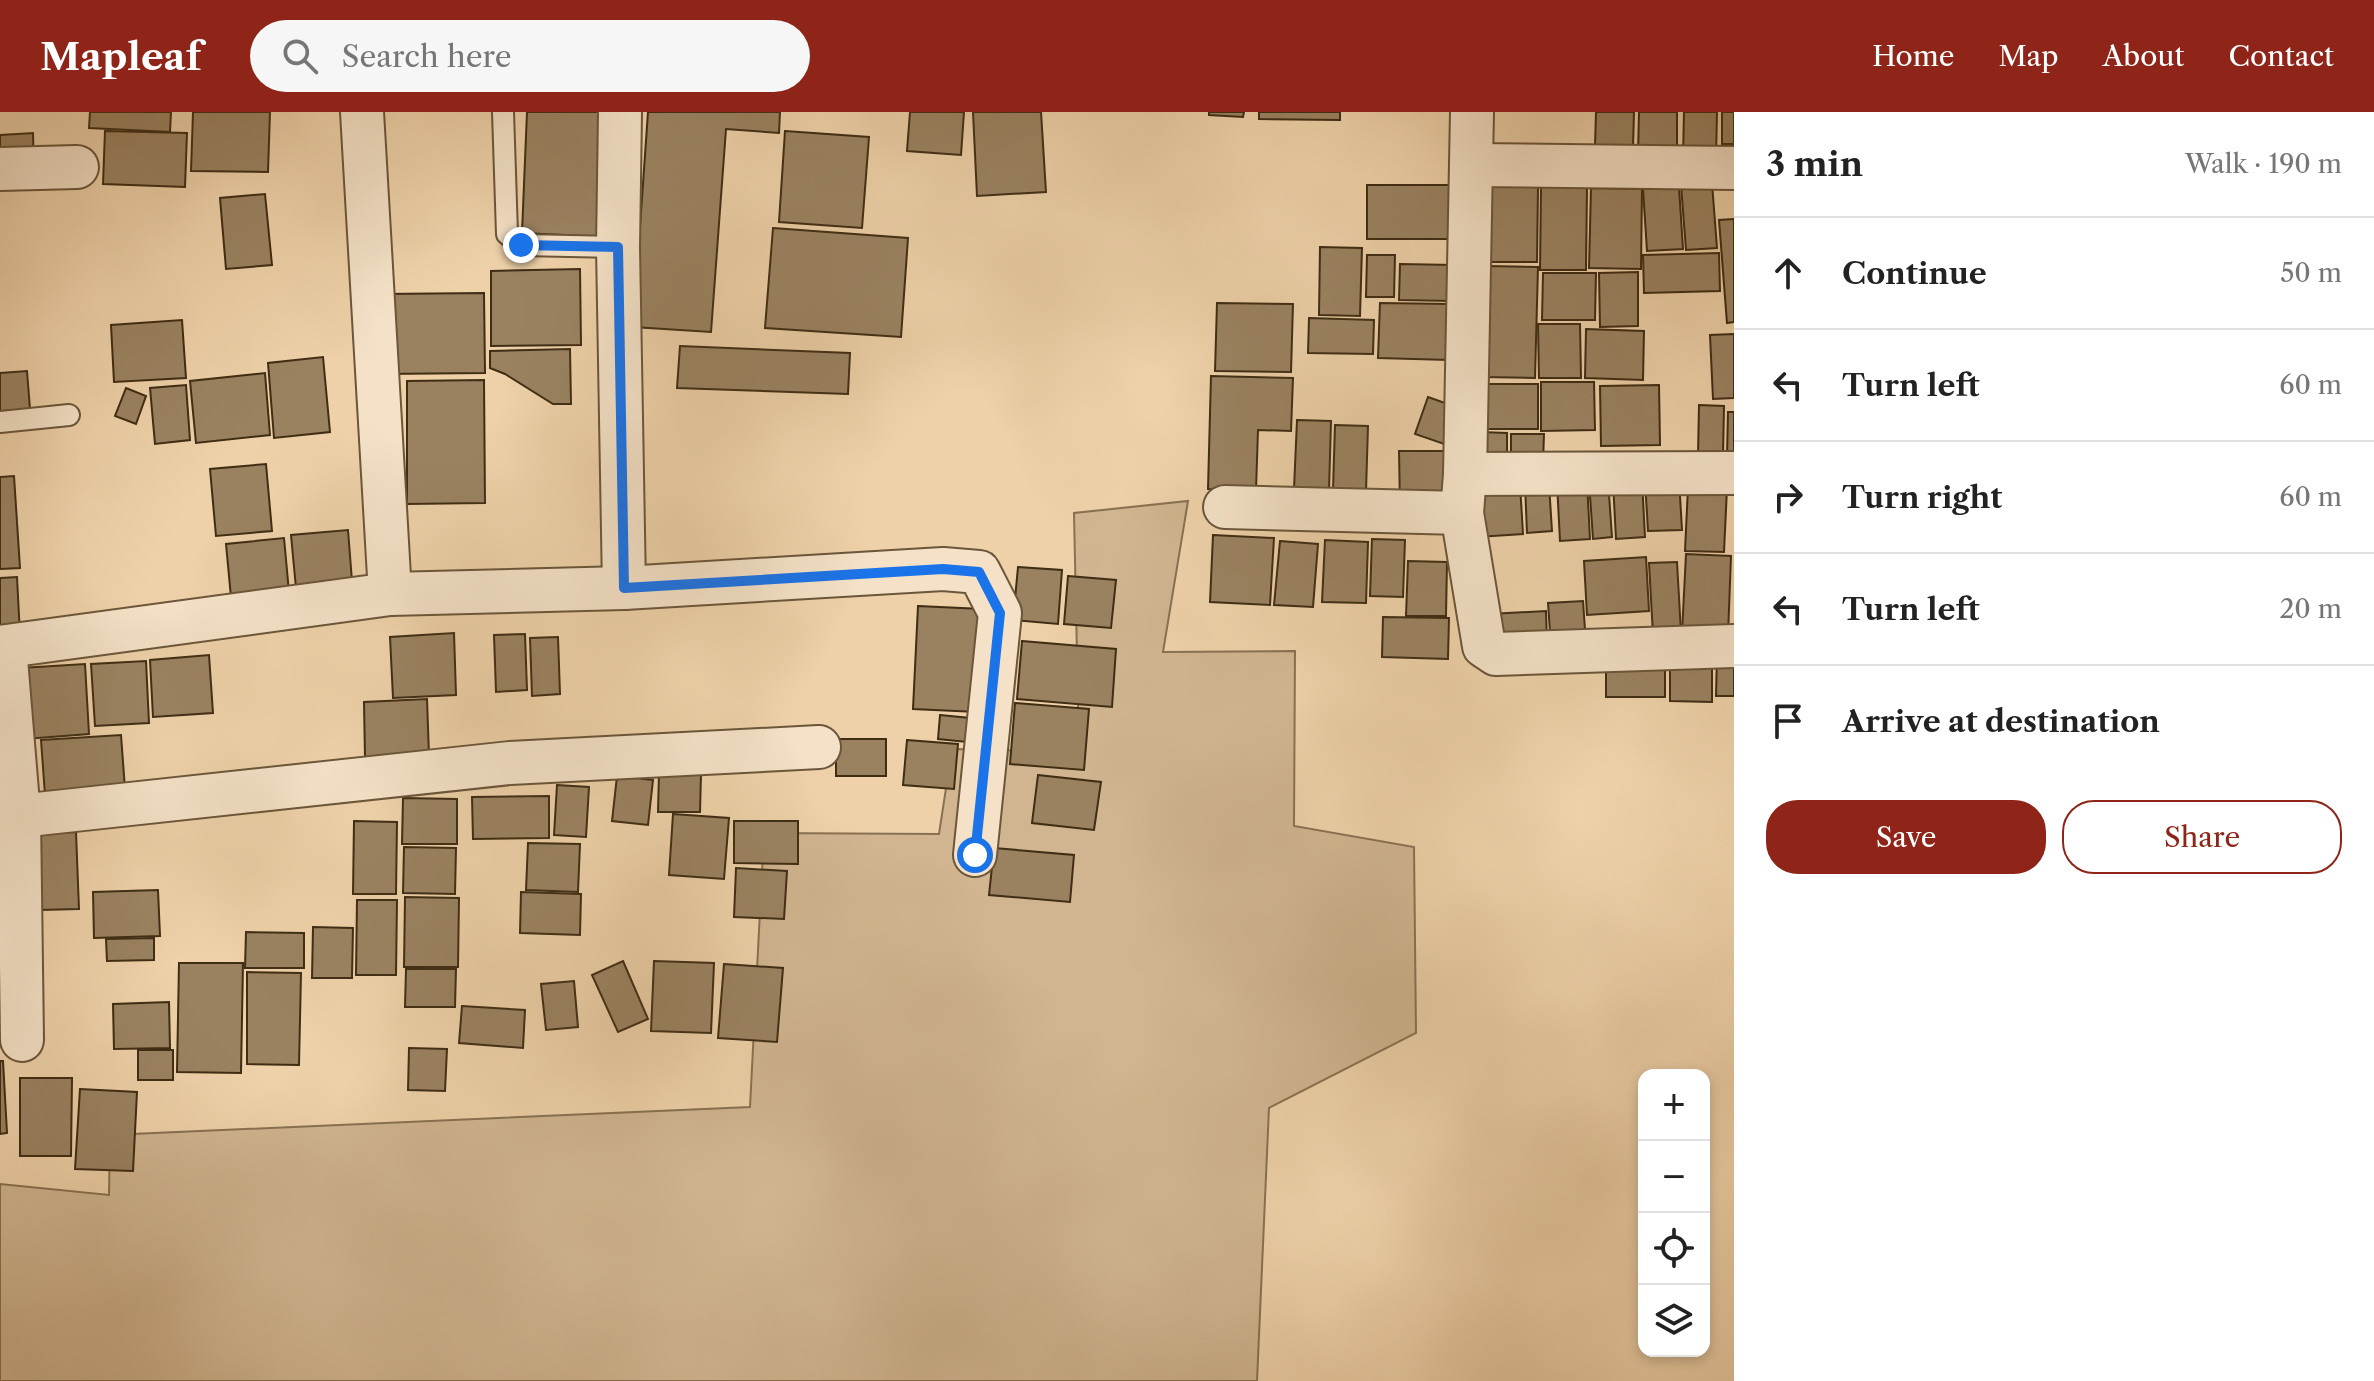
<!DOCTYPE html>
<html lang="en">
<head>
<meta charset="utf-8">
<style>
  body { margin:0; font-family:"Libre Caslon Text",serif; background:#f6f6f6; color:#222 }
  .controls { position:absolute; right:24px; bottom:24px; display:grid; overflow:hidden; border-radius:16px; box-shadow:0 4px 12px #0003 }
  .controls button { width:72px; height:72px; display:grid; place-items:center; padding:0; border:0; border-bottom:2px solid #e0e0e0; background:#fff; color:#222; font:40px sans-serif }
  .stop { position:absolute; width:24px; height:24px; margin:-18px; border:6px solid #1a73e8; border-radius:50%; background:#fff }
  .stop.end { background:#1a73e8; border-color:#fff; box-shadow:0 2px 8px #0008 }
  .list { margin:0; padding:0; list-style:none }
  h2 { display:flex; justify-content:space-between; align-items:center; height:104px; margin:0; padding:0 32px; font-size:34px }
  h2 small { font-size:26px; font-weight:400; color:#767676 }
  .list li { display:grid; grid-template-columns:52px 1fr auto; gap:24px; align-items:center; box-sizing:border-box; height:112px; padding:0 32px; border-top:2px solid #e0e0e0 }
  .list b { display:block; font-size:30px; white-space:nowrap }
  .list em { font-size:26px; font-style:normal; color:#767676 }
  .actions { display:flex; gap:16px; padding:24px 32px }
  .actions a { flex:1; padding:18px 0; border:2px solid #8f2418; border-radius:32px; text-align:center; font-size:28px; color:#8f2418 }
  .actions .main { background:#8f2418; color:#fff }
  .icon { flex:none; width:44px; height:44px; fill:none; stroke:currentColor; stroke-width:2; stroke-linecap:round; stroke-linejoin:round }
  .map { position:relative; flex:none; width:1734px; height:1269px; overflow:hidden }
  header { display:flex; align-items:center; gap:48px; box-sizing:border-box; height:112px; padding:0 40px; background:#8f2418; color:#fff }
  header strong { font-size:38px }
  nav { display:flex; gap:44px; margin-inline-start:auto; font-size:28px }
  .search { width:560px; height:72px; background:#f6f6f6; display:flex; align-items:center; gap:20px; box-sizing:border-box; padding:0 28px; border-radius:44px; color:#767676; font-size:30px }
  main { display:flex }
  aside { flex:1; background:#fff }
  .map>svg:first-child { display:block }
  .green { fill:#d0b590; stroke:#887152; stroke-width:2 }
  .building { fill:#9a8261; stroke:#3f2d14; stroke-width:2 }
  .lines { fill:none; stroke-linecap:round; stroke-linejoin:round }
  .service-casing { stroke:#6b5639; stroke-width:24 }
  .minor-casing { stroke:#6b5639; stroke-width:46 }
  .service { stroke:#f4e1c7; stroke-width:20 }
  .minor { stroke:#f4e1c7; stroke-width:42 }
  .route { stroke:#1a73e8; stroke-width:10 }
</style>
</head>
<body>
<header>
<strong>Mapleaf</strong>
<div class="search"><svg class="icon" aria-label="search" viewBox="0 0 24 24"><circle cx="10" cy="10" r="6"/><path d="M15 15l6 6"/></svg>Search here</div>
<nav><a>Home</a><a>Map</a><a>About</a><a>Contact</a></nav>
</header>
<main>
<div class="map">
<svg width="1734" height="1269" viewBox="0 0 1734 1269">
  <rect width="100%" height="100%" fill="#eed1a9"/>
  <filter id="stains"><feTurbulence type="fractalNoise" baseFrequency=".0025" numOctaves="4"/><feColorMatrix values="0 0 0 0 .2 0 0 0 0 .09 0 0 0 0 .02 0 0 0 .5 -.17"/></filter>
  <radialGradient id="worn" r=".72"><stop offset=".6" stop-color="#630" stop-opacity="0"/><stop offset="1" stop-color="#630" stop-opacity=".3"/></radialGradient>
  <!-- green -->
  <polygon class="green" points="1188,389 1163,540 1295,539 1294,714 1414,735 1416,921 1269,996 1257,1269 0,1269 0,1072 109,1083 110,1023 750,995 764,721 939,722 952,637 1079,640 1074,401"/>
  <!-- building -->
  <g class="building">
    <polygon points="90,0 171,0 170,20 89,16"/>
    <polygon points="193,0 270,0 268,60 191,59"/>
    <polygon points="527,0 611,0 606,125 522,121"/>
    <polygon points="648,0 780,0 779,21 726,17 711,220 633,215"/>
    <polygon points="910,0 964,0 961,43 907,39"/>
    <polygon points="973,0 1041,0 1046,80 977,84"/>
    <polygon points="1209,0 1244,0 1243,5 1209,3"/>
    <polygon points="1259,0 1340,0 1340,8 1259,7"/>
    <polygon points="1596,0 1634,0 1633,35 1595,34"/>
    <polygon points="1639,0 1677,0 1677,43 1638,43"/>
    <polygon points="1684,0 1717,0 1716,47 1683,46"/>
    <rect x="1722" y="0" width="12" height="32"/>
    <polygon points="105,19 187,21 185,75 103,72"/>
    <polygon points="785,19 869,25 862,116 779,110"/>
    <polygon points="33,21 34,60 0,61 0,23"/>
    <polygon points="1712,71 1717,136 1686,138 1681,73"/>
    <rect x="1367" y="73" width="85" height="54"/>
    <polygon points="1489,74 1538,75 1537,150 1488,150"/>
    <polygon points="1541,75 1587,75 1586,158 1540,158"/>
    <polygon points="1679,75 1683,137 1647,139 1643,77"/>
    <polygon points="1591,76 1642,77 1641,157 1589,156"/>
    <polygon points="265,82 272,153 226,157 220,86"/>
    <polygon points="1734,107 1734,210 1727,211 1719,108"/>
    <polygon points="773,116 908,126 901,225 765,216"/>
    <polygon points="1320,135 1362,136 1360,204 1319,203"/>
    <polygon points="1719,141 1720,179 1644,181 1643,143"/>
    <polygon points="1367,143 1395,143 1394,185 1366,185"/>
    <polygon points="1400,152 1454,153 1452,189 1399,188"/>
    <polygon points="1487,154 1538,155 1535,266 1484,265"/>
    <polygon points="580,157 581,233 491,234 491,159"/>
    <polygon points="1638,160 1638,214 1600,215 1599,161"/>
    <polygon points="1543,161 1596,161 1595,208 1542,208"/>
    <polygon points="484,181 485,261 382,262 381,182"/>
    <polygon points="1217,191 1293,192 1291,260 1215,259"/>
    <polygon points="1380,191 1451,192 1449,248 1378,246"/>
    <polygon points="1309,206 1374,208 1373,242 1308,241"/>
    <polygon points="182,208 186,266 114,270 111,213"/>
    <polygon points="1538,212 1580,212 1581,266 1539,266"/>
    <polygon points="1586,217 1644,219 1643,268 1585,266"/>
    <polygon points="1734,222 1734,286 1713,287 1710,223"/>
    <polygon points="680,234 850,241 848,282 677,276"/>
    <polygon points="570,237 571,292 553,292 505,262 490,256 490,239"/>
    <polygon points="323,245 330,320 274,326 268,251"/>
    <polygon points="27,259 30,297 0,299 0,261"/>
    <polygon points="265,261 270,323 196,331 190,269"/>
    <polygon points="1211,264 1293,266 1291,319 1258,318 1256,378 1208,377"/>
    <polygon points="484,268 485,391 407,392 407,269"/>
    <polygon points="1541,270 1594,270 1595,318 1541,319"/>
    <polygon points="1486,272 1538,272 1538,317 1485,317"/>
    <polygon points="186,273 190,328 155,332 150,276"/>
    <polygon points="1659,273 1660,333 1601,334 1600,274"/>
    <polygon points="126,276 146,284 136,312 115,304"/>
    <polygon points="1428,285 1462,297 1450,334 1415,322"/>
    <polygon points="1699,293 1724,294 1723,345 1698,344"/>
    <polygon points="1728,300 1734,300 1734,346 1727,345"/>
    <polygon points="1297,308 1331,309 1329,378 1294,377"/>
    <polygon points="1335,313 1368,314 1366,379 1333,378"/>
    <polygon points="1480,320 1507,321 1507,352 1480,351"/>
    <polygon points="1511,322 1544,322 1543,351 1511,351"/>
    <polygon points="1399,339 1445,339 1445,392 1400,394"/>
    <polygon points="266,352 272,419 216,424 210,357"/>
    <polygon points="14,364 20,456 0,457 0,365"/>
    <polygon points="1679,367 1682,418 1648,419 1645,369"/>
    <polygon points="1608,368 1612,425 1593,427 1589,369"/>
    <polygon points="1642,368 1645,425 1616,427 1613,370"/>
    <polygon points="1587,369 1590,427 1560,429 1557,371"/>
    <polygon points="1520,372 1523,422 1478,425 1475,374"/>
    <polygon points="1549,372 1552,419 1527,421 1525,373"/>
    <polygon points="1688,375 1727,376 1724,440 1685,439"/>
    <polygon points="348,418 353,482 297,487 291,423"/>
    <polygon points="1213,423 1274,426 1270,493 1210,490"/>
    <polygon points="284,426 290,491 232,496 226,432"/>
    <polygon points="1372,427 1405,428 1403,485 1370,484"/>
    <polygon points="1325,428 1368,430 1366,491 1322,490"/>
    <polygon points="1280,429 1318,432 1313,495 1274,493"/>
    <polygon points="1686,442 1731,444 1728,523 1682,521"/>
    <polygon points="1646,445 1649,499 1587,503 1584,449"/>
    <polygon points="1408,449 1447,450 1446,504 1406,504"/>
    <polygon points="1677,450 1681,521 1653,523 1649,451"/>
    <polygon points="1018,455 1062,458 1058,512 1013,508"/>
    <polygon points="1068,464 1116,468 1111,516 1064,512"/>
    <polygon points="17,465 20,523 0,524 0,466"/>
    <polygon points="1583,489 1586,532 1551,534 1548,491"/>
    <polygon points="918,494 982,497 977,600 913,597"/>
    <polygon points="1546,499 1547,531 1491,535 1490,502"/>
    <polygon points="1383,505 1449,506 1448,547 1382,545"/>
    <polygon points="454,521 456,583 393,586 390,525"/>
    <polygon points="525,522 527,578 496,580 494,523"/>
    <polygon points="558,525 560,582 532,584 530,526"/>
    <polygon points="1022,529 1116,537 1112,595 1017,587"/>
    <polygon points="209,543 213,601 153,605 150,548"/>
    <polygon points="1717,543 1734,543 1734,584 1716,584"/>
    <polygon points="1670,547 1712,548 1712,590 1670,589"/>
    <rect x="1606" y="548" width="59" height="37"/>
    <polygon points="146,549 149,611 95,614 91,552"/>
    <polygon points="85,552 89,622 25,627 21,556"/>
    <polygon points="427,587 429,643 365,646 364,590"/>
    <polygon points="1015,591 1089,597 1084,658 1010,652"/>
    <polygon points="940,603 980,607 977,631 938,627"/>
    <polygon points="121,623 125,677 45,683 41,628"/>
    <rect x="836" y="627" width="50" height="37"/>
    <polygon points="907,628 958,632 954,677 903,673"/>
    <polygon points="659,661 701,662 700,700 658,700"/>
    <polygon points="1038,663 1101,670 1094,718 1032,711"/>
    <polygon points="617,664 653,668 648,713 612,709"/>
    <polygon points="557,673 589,675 586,725 554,723"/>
    <polygon points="549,684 549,726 473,727 472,685"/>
    <polygon points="403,686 457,687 457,732 402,732"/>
    <polygon points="673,702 729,706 724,767 669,763"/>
    <polygon points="354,709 397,710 396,782 353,782"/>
    <polygon points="734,709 798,709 798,752 734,751"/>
    <polygon points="76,720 79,797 40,798 38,721"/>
    <polygon points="528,731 580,732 578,780 526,778"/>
    <polygon points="404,735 456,736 455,782 403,781"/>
    <polygon points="994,736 1074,743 1070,790 989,783"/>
    <polygon points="736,756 787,759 784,807 734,805"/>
    <polygon points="158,778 160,824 94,826 93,780"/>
    <polygon points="521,780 581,782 580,823 520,821"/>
    <polygon points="405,785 459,786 458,855 404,855"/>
    <polygon points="357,788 397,788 396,863 356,863"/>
    <polygon points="313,815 353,816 352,866 312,866"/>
    <polygon points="246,820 304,821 304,856 245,856"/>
    <polygon points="154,826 154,848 107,849 106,827"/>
    <polygon points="623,849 648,907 618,920 592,863"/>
    <polygon points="654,849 714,851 711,921 651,919"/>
    <polygon points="179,851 243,851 241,961 177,960"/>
    <polygon points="724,852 783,856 777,930 718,926"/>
    <polygon points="406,857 456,857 455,895 405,895"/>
    <polygon points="247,860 301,861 299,953 247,952"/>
    <polygon points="574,869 578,915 546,918 541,872"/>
    <polygon points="169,890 170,936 114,937 113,892"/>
    <polygon points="462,894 525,898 523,936 459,931"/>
    <polygon points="409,936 447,937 445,979 408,978"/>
    <rect x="138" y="938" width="35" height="30"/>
    <polygon points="0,949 3,949 7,1021 0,1022"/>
    <polygon points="20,966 72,966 71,1044 20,1044"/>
    <polygon points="80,977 137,980 133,1059 75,1057"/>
  </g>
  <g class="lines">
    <defs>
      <g id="service">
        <polyline points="503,0 507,122 521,133 618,135"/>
        <polyline points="0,310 69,303"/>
      </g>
      <g id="minor">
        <polyline points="362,0 390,482"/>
        <polyline points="620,0 618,135 624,476"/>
        <polyline points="1472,0 1465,362 1462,401 1484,534 1496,542 1734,534"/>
        <polyline points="1472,53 1734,56"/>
        <polyline points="0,57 77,55"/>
        <polyline points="1465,362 1734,361"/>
        <polyline points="1225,395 1462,401"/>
        <polyline points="0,535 390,482 624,476 943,457 979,460 1000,501 975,743"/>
        <polyline points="5,535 19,704 22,928"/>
        <polyline points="19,704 510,651 819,635"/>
      </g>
    </defs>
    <!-- service casing -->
    <use href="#service" class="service-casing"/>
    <!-- minor casing -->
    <use href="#minor" class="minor-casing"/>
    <!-- service -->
    <use href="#service" class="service"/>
    <!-- minor -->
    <use href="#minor" class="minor"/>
  </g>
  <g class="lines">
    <!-- route -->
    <polyline class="route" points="521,133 618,135 624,476 943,457 979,460 1000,501 975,743"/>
  </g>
  <rect width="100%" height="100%" filter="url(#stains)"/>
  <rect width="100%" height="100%" fill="url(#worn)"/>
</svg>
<div class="controls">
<button>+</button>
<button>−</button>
<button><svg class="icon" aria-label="locate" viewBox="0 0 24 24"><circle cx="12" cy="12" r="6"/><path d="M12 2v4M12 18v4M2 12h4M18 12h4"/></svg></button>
<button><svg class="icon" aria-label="layers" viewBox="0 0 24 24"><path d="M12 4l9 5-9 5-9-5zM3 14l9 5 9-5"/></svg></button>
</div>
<div class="stop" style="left:975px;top:743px"></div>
<div class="stop end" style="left:521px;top:133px"></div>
</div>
<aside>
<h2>3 min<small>Walk · 190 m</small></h2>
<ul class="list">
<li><svg class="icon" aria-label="ahead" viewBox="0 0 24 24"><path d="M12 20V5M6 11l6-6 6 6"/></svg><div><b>Continue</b></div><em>50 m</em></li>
<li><svg class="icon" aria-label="left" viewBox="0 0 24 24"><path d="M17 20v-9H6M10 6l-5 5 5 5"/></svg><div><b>Turn left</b></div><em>60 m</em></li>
<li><svg class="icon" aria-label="right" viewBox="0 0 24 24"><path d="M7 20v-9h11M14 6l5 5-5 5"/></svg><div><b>Turn right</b></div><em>60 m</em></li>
<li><svg class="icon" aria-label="left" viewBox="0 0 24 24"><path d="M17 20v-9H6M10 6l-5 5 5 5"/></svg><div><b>Turn left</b></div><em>20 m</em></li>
<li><svg class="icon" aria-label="arrive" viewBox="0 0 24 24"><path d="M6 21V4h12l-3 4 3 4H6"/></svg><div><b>Arrive at destination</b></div></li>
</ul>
<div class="actions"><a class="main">Save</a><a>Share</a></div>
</aside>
</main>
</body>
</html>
